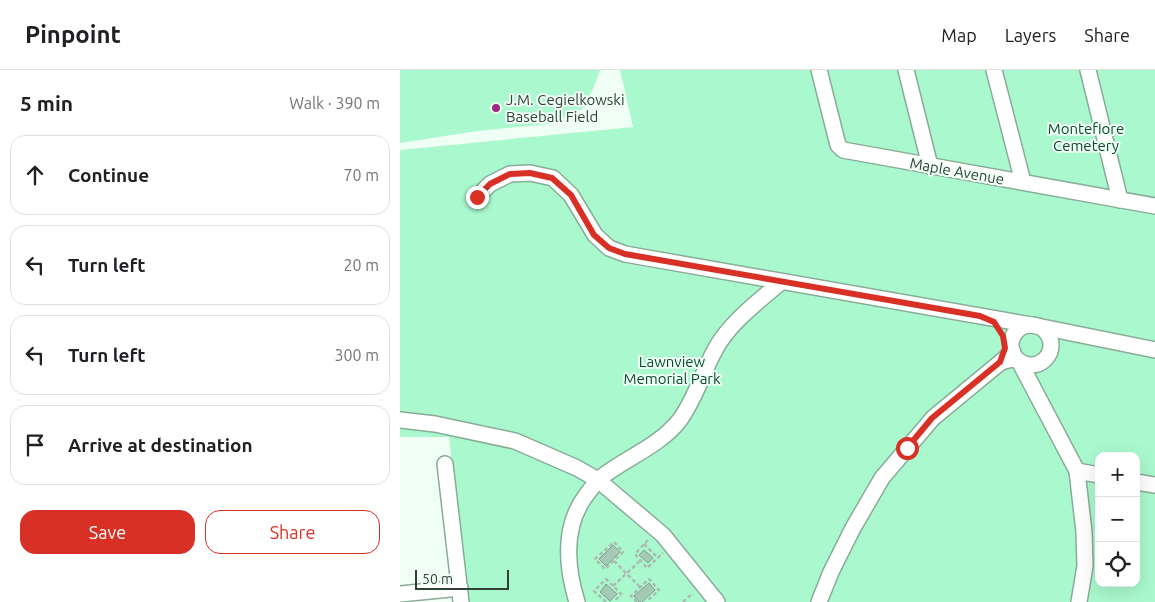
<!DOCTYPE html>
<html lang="en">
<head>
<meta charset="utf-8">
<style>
  body { margin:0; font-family:Ubuntu,sans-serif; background:#f6f6f6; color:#202124 }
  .controls { position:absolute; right:15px; bottom:15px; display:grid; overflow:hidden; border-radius:10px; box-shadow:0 5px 20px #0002 }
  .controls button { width:45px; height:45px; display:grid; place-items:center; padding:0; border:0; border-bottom:1px solid #e0e0e0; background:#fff; color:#202124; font:25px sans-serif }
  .scale { position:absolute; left:15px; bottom:12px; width:94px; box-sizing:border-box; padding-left:5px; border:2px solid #324138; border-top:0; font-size:14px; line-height:18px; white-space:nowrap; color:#324138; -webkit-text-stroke:4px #f0fff6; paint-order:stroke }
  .stop { position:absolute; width:15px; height:15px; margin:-11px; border:4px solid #d93025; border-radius:50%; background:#fff }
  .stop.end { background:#d93025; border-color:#fff; box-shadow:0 1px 5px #0008 }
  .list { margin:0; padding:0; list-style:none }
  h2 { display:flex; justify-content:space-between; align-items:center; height:65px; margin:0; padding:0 20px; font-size:21px }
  h2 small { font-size:16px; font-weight:400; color:#757577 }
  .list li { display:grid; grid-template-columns:32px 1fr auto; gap:15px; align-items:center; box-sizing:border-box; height:80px; margin:0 10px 10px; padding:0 10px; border:1px solid #e0e0e0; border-radius:15px }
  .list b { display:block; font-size:19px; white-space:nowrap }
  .list em { font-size:16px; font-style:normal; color:#757577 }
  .actions { display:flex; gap:10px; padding:15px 20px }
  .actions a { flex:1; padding:11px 0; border:1px solid #d93025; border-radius:15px; text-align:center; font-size:18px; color:#d93025 }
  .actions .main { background:#d93025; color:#fff }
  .icon { flex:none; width:28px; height:28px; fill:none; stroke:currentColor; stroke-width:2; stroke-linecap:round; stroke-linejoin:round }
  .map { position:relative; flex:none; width:755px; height:532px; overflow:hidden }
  header { display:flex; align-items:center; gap:30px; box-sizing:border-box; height:70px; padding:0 25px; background:#fff; border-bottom:1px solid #e0e0e0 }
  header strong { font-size:24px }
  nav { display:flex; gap:28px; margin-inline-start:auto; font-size:18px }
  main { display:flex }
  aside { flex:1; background:#fff }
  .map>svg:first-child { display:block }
  .green { fill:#aaf9ce; fill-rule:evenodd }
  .building { fill:#a6c9b5; stroke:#7ea08d }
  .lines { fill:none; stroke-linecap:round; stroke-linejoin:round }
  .minor-casing { stroke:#89ac98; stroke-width:18 }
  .path { stroke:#adbcb3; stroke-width:2.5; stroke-dasharray:4 2.5; stroke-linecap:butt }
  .minor { stroke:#fff; stroke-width:15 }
  .route { stroke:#d93025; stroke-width:6 }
  .poi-dot { fill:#9e2780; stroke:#f0fff6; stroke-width:2 }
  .labels { text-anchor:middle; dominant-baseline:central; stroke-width:4; stroke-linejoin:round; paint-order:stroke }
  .poi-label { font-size:15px; fill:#324138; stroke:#f0fff6; text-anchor:start }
  .park-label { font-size:15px; fill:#094a2f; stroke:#f0fff6 }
  .street-label { font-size:15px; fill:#324138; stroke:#f0fff6 }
</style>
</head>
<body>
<header>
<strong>Pinpoint</strong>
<nav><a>Map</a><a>Layers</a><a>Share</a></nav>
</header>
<main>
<aside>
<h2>5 min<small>Walk · 390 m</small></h2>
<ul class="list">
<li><svg class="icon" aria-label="ahead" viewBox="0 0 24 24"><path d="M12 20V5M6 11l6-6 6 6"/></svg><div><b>Continue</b></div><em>70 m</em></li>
<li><svg class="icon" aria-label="left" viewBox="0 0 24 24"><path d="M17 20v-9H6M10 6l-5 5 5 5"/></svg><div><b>Turn left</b></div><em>20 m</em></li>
<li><svg class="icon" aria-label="left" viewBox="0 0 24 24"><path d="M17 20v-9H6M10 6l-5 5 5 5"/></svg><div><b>Turn left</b></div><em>300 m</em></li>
<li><svg class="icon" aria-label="arrive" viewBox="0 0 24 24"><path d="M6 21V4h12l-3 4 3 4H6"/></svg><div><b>Arrive at destination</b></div></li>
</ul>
<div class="actions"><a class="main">Save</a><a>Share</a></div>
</aside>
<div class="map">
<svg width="755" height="532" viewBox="0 0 755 532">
  <rect width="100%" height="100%" fill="#f0fff6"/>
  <!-- green -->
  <g class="green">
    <polygon points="0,0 200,0 193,19 182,39 165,47 148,54 77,61 0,73"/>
    <path d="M220,0H755V532H67L49,367H0V80L233,57ZM699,386H736V513H699Z"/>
  </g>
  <!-- building -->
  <g class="building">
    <polygon points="213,475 220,482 206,496 199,489"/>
    <polygon points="244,480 253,488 248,493 239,485"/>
    <polygon points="249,513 255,520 242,532 239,532 234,526"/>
    <polygon points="206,514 217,524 210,531 200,522"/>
  </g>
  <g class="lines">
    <defs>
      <g id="minor">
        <polyline points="419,0 438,75 443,80 755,136"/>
        <polyline points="506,0 530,96"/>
        <polyline points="594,0 623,112"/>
        <polyline points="688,0 720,130"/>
        <polyline points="77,127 90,114 110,104 130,103 153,108 171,125 195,165 209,178 225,184 637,256 755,280"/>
        <circle cx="631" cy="275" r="20"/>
        <polyline points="601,292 612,289 619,291 677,401 699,405"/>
        <polyline points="0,350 35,354 115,371 177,398 198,410 263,465 317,532"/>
        <polyline points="45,394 61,532"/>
        <polyline points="677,401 684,462 685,496 679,532"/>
        <polyline points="736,412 755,415"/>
        <polyline points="0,524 60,518"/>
        <path d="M177,532C166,496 163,455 187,424C191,419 195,413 199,409C225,388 258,377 279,351C295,330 302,303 315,280C328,254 359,231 381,212"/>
        <polyline points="419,532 431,502 453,458 482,408 533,348 613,282"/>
      </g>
    </defs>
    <!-- minor casing -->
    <use href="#minor" class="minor-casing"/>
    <!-- path -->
    <g class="path">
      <polyline points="248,470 235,484 247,498 263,483"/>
      <polygon points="214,472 223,482 205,499 195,489"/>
      <polyline points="244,474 258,488"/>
      <polyline points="214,491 240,517"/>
      <polyline points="213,516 241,490"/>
      <polyline points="206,532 194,521 206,509 221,524 214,532"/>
      <polyline points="237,532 231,526 249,509 259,520 246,532"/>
      <polyline points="283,532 292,524 293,525"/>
    </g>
    <!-- minor -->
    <use href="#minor" class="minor"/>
  </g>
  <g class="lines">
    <!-- route -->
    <polyline class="route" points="77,127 90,114 110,104 130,103 152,108 171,125 194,165 209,178 225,184 580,246 594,252 603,266 605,278 600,292 532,348 507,378"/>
  </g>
  <!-- markers -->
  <circle class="poi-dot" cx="96" cy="38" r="5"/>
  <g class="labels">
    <!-- poi labels -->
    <g class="poi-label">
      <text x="106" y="29">J.M. Cegielkowski<tspan x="106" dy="17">Baseball Field</tspan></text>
    </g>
    <!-- park labels -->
    <g class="park-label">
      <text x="686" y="58">Montefiore<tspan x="686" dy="17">Cemetery</tspan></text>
      <text x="272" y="291">Lawnview<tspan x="272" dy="17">Memorial Park</tspan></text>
    </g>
    <!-- street labels -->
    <g class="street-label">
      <text transform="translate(557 101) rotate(10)">Maple Avenue</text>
    </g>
  </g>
</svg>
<div class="controls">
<button>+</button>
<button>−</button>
<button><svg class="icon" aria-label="locate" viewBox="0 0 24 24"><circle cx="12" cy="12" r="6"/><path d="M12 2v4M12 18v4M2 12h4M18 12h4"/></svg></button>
</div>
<div class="scale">50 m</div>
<div class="stop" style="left:507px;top:378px"></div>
<div class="stop end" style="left:77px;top:127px"></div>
</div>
</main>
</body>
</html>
